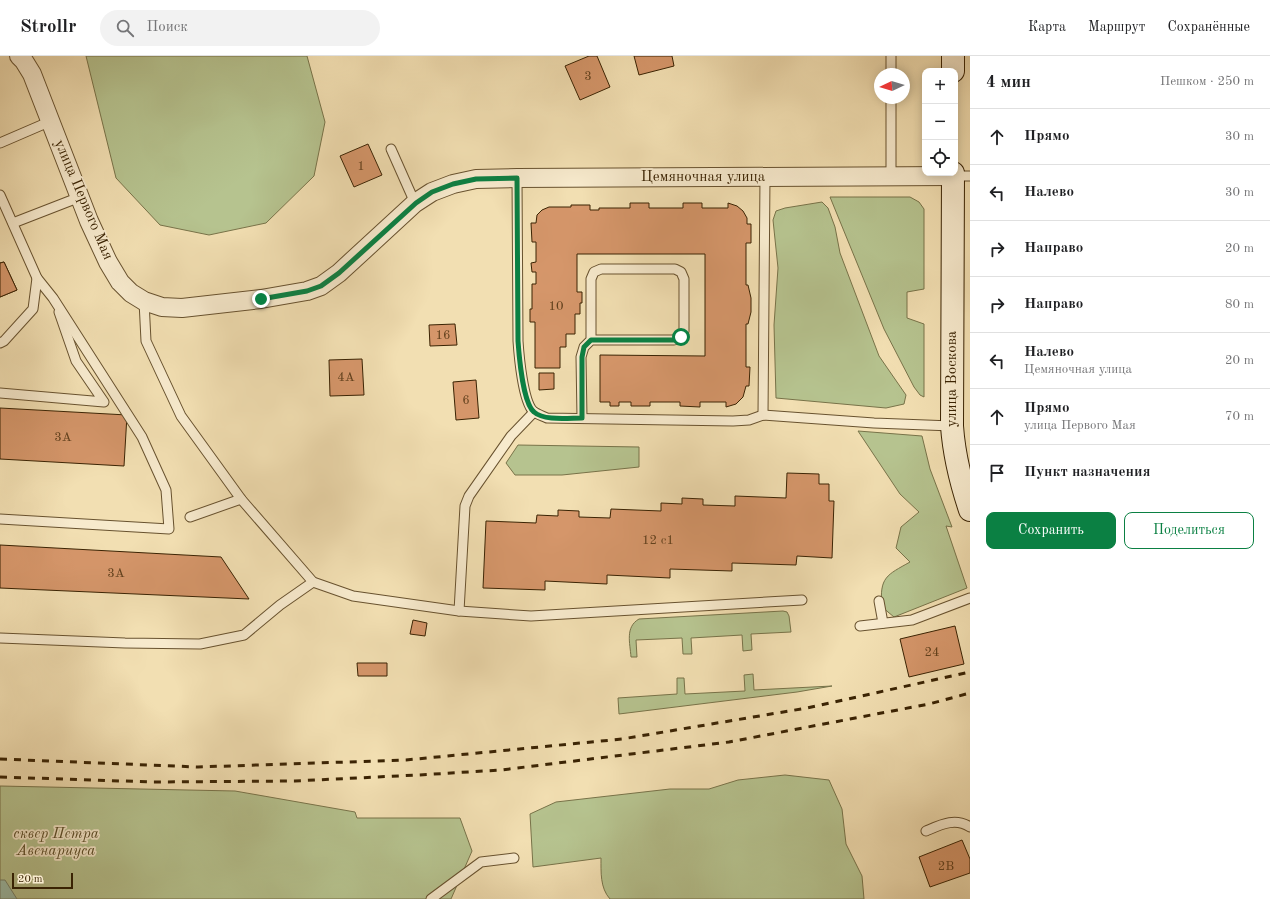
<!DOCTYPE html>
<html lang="ru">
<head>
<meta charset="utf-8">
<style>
  body { margin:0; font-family:"Old Standard TT",serif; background:#f2f2f2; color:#202124 }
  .controls { position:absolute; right:12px; top:12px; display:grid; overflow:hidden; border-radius:8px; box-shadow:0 2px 10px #0003 }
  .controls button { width:36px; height:36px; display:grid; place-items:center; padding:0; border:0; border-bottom:1px solid #e0e0e0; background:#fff; color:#202124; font:20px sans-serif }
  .compass { position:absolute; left:874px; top:12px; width:36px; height:36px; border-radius:50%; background:#fff; box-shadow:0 2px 10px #0003; rotate:266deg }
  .scale { position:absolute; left:12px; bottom:10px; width:61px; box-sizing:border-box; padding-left:4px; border:2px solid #3a2303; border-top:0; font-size:11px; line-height:14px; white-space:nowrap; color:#3a2303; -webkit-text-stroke:3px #f7eacd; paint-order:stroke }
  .stop { position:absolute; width:12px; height:12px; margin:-9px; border:3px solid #0b8043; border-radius:50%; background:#fff }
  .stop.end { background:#0b8043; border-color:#fff; box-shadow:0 1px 4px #0008 }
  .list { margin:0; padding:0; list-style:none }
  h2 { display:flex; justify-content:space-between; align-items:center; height:52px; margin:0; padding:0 16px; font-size:17px }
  h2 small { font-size:13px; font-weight:400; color:#757577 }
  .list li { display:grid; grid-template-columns:26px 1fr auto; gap:12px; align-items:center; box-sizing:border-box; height:56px; padding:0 16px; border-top:1px solid #e0e0e0 }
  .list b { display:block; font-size:15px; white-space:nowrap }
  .list p { margin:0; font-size:13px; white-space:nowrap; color:#757577 }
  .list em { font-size:13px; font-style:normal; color:#757577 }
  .actions { display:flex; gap:8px; padding:12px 16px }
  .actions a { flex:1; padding:9px 0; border:1px solid #0b8043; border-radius:8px; text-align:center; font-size:14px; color:#0b8043 }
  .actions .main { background:#0b8043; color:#fff }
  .icon { flex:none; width:22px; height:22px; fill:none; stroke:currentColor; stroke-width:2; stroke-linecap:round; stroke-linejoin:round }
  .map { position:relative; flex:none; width:970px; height:843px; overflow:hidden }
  header { display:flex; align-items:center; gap:24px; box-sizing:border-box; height:56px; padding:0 20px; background:#fff; border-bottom:1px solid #e0e0e0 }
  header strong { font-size:19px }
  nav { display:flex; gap:22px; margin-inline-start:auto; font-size:14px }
  .search { width:280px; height:36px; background:#f2f2f2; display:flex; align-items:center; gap:10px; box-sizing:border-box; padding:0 14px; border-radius:22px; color:#757577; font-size:15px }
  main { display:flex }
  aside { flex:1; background:#fff }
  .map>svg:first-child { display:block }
  .green { fill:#b6c38f; stroke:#787349 }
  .water { fill:#9cbda9; stroke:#757f67 }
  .building { fill:#d5966a; stroke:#3a2303 }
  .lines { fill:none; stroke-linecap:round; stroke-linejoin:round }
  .service-casing { stroke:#68522f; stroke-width:11 }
  .minor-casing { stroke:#68522f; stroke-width:20 }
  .secondary-casing { stroke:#3a2303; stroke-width:24 }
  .service { stroke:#f7eacd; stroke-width:9 }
  .minor { stroke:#f7eacd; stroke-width:18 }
  .secondary { stroke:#f7eacd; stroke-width:22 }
  .rail { stroke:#3a2303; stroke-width:3; stroke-dasharray:7 7; stroke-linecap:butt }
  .route { stroke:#0b8043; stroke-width:5 }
  .labels { text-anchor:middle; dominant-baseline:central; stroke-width:3.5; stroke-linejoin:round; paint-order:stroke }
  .number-label { font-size:13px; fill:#61401d }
  .street-label { font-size:15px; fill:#3a2303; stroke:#f7eacd }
  .park-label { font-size:15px; font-style:italic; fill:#594b26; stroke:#f7eacd }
</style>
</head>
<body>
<header>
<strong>Strollr</strong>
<div class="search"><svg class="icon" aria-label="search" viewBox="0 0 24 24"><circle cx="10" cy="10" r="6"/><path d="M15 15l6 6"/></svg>Поиск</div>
<nav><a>Карта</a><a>Маршрут</a><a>Сохранённые</a></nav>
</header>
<main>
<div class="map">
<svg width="970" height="843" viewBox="0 0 970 843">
  <rect width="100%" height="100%" fill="#f2dfb2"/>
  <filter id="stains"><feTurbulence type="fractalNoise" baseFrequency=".005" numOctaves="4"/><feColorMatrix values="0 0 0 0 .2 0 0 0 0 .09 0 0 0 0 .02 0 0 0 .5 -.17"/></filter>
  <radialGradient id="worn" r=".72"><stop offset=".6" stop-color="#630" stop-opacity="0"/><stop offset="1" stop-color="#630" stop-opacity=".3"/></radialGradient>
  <!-- green -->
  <g class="green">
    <polygon points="86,0 307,0 325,66 314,120 266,167 209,179 160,169 116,122"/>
    <polygon points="830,141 910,141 919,146 924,153 924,233 907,236 907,262 924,268 924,341 920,339 914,331 884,273"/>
    <polygon points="822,146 828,152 835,171 840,197 879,300 906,339 904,348 886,352 776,342 774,269 778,212 773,164 776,155 785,152"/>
    <path d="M858,375L922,380L930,413L952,471L946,470L967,532L894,561L882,551C879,521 887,519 910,506L896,492L901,471L919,456L900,438Z"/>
    <polygon points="518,389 639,391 639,411 562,419 515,419 506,407"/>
    <path d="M783,555L787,556L789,560L791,576L751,578L752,594L743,595L742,579L691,582L692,598H683L682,582L636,584L637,601H631C630,587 625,571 639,563Z"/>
    <polygon points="753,618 754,634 832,630 797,636 619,658 618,642 677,638 677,622 684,622 685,638 745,635 744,619"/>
    <path d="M785,719L829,724L842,753L846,788L862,820L864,843H610C600,832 601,816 601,802L533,811L530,758L556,746L670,733H709L738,724Z"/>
    <polygon points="0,730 235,735 355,756 357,762 460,762 472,795 451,843 0,843"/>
  </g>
  <!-- water -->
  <polygon class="water" points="0,824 5,824 17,843 0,843"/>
  <!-- building -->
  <g class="building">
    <polygon points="589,0 597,0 610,31 580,44 565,10"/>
    <polygon points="634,0 672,0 674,10 639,19"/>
    <polygon points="368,88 382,119 354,131 340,100"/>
    <polygon points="630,147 649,147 649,152 683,152 683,147 702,147 702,152 728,152 728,147 737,150 743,155 747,162 747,168 751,168 751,187 746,187 746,229 748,229 751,242 751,256 748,268 746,268 746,311 750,311 749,330 746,330 743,341 736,348 726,351 726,346 700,346 700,351 680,350 680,346 650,346 650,350 631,350 631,346 619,346 619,350 610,350 610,346 600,346 600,299 705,300 705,198 577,198 577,236 582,236 582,247 580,247 580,258 575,258 575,278 566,278 566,291 560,291 560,312 535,312 535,266 530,266 530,253 532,253 532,228 536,228 536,216 532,216 531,207 536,206 536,186 532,186 531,167 536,167 537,159 542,154 549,151 571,151 571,149 590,149 590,154 599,154 599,152 630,152"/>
    <polygon points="4,206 17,234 0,241 0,207"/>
    <polygon points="4,206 17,234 0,241 0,207"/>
    <polygon points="455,268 457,289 430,290 429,269"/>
    <polygon points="362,303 364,339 330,340 329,304"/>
    <polygon points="539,317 554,317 554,333 539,334"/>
    <polygon points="476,324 479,362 456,364 453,326"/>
    <polygon points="0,352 127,359 124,410 0,403"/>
    <polygon points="787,417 819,418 819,428 829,428 829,445 834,445 832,502 797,500 796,509 732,507 732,515 670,513 670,522 607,519 607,528 545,525 545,534 483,532 486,465 536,467 537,459 558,460 558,454 579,455 579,461 610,462 611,453 661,455 661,447 682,448 682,442 703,443 703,449 735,450 735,440 786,442"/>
    <polygon points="0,489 221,501 249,543 0,532"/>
    <polygon points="413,564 427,567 425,580 410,578"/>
    <polygon points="955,570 964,608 909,621 900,583"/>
    <polygon points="357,607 387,607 387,620 358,620"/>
    <polygon points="962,784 970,803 970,817 930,831 919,801"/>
  </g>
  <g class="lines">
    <defs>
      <g id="service">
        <polyline points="891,0 891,18"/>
        <polyline points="891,42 891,120"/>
        <polyline points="0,87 51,65"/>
        <polyline points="391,93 415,147"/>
        <polyline points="953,120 970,120"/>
        <path d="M517,122L518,285C519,300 523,345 533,355C536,358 543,360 547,362L733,365L749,364L763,359L874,367L952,370"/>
        <polyline points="0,139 37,222 53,242 142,381 166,434 169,473 0,463"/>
        <polyline points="13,167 80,141"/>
        <polyline points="144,245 146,285 181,360 241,443 313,526 353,540 459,555 531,560 802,544"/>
        <polyline points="0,287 4,285 33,253 37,222"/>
        <polyline points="0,337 104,346 76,305 59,256"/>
        <polyline points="763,359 765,121"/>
        <polyline points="582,362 581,301 584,291 591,284 674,284 681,281 684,275 684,223 681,216 675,213 601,213 594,216 591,223 591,284"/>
        <polyline points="190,461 241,443"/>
        <polyline points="879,545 883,567"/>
        <polyline points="459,555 465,450 469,440 511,380 534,356"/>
        <polyline points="860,570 912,564 970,542"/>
        <polyline points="0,582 125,587 200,588 244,579 280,549 313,526"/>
        <path d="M926,775C940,769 955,761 970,771"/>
        <polyline points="431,843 481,806 514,802"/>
      </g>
      <polyline id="minor" points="19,0 24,5 32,18 89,165 108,206 120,226 131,237 144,245 162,251 182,252 261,243 307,235 321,230 339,217 415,147 432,136 453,128 476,123 517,122 953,120"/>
      <g id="secondary">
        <polyline points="953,0 953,15"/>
        <path d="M953,117L952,370C954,399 961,427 970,454"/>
      </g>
    </defs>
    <!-- service casing -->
    <use href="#service" class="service-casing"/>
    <!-- minor casing -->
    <use href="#minor" class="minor-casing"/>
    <!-- secondary casing -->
    <use href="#secondary" class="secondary-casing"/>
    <!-- service -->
    <use href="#service" class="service"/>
    <!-- minor -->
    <use href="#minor" class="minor"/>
    <!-- secondary -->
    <use href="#secondary" class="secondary"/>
    <!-- rail -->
    <g class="rail">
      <polyline points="0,703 198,711 406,704 622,683 807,652 970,616"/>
      <polyline points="0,721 153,726 295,725 418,719 501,714 729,686 929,648 970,637"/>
    </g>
  </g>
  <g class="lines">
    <!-- route -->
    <path class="route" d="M261,243L307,235L321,230L339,217L416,147L432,136L453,128L476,123L517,122L518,285C519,299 523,347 534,356C544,365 568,362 582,362V301L584,291L591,284H674L681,281"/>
  </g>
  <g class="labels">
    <!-- number labels -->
    <g class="number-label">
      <text x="588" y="20">3</text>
      <text x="361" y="110">1</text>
      <text x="556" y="250">10</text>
      <text x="443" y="279">16</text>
      <text x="346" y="321">4А</text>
      <text x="466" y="344">6</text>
      <text x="63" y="381">3А</text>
      <text x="658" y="484">12 с1</text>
      <text x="116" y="517">3А</text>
      <text x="932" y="596">24</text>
      <text x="946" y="810">2В</text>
    </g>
    <!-- street labels -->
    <g class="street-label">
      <text x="703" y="121">Цемяночная улица</text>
      <text transform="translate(83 144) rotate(67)">улица Первого Мая</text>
      <text transform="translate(952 323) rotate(-90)">улица Воскова</text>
    </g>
    <!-- park labels -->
    <g class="park-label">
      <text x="56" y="778">сквер Петра<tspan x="56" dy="17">Авенариуса</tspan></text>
    </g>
  </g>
  <rect width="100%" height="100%" filter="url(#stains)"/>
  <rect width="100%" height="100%" fill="url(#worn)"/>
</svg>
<div class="controls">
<button>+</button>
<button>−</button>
<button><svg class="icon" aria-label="locate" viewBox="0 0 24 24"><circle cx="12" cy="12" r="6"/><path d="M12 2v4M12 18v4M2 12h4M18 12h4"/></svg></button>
</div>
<svg class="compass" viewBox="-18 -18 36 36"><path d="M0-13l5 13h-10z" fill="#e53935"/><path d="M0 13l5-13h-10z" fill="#757577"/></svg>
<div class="scale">20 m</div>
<div class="stop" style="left:681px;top:281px"></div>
<div class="stop end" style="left:261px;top:243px"></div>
</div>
<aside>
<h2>4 мин<small>Пешком · 250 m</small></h2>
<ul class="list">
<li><svg class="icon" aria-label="ahead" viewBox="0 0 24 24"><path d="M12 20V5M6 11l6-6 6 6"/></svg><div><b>Прямо</b></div><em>30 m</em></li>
<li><svg class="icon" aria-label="left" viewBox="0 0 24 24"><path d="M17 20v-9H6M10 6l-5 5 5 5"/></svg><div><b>Налево</b></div><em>30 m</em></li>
<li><svg class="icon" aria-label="right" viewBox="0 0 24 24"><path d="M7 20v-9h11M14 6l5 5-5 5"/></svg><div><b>Направо</b></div><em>20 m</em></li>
<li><svg class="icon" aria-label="right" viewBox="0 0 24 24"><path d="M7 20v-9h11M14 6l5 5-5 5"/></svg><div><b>Направо</b></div><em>80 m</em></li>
<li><svg class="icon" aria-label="left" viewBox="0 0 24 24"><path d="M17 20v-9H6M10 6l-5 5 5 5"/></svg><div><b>Налево</b><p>Цемяночная улица</p></div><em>20 m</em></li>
<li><svg class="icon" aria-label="ahead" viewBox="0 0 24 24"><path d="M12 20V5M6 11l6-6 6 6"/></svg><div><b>Прямо</b><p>улица Первого Мая</p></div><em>70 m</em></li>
<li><svg class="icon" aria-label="arrive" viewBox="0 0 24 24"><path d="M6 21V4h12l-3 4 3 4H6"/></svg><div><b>Пункт назначения</b></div></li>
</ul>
<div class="actions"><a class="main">Сохранить</a><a>Поделиться</a></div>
</aside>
</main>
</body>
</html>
